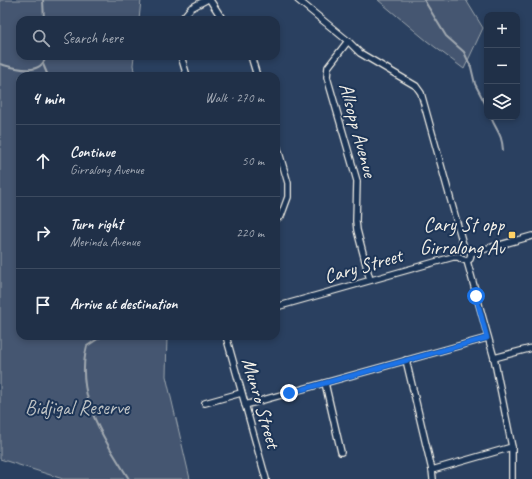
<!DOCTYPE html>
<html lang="en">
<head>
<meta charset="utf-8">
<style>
  body { margin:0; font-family:Caveat,sans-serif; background:#2d3c52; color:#f1f3f6 }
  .controls { position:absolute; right:12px; top:12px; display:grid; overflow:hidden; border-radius:8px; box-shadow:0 2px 6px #0003 }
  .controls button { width:36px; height:36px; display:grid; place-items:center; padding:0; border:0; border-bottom:1px solid #3d4b60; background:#203048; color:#f1f3f6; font:20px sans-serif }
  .stop { position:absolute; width:12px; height:12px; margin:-9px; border:3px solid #1a73e8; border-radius:50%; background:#fff }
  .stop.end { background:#1a73e8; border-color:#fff; box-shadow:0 1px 4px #0008 }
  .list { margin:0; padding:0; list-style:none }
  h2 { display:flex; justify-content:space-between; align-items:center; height:52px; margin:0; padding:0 16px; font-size:17px }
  h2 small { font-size:13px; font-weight:400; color:#a2a9b4 }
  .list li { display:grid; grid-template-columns:26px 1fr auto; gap:12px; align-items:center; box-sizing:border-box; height:72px; padding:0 16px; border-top:1px solid #3d4b60 }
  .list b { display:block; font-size:15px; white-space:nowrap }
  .list p { margin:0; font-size:13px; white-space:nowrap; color:#a2a9b4 }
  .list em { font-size:13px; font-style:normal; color:#a2a9b4 }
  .icon { flex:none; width:22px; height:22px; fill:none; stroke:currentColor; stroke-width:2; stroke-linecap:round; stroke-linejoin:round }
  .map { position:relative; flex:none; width:532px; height:479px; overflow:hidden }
  .search { position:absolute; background:#203048; box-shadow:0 2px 6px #0003; left:16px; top:16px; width:264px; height:44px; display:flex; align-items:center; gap:10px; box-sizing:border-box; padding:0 14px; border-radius:12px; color:#a2a9b4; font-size:15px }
  .panel { position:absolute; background:#203048; box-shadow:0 2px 6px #0003; left:16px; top:72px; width:264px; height:268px; border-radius:12px }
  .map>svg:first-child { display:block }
  .green { fill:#445771; stroke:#9ca4ac }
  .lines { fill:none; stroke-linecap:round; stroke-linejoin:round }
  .stream { stroke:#a1a8b0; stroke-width:2 }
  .minor-casing { stroke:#f4f1e8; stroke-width:8 }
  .minor { stroke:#1d3557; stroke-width:5.5 }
  .route { stroke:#1a73e8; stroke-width:5 }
  .poi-dot { fill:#ffd166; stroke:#1d3557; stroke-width:1.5 }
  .labels { text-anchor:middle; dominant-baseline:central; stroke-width:4; stroke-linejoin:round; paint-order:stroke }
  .street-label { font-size:20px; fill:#f4f1e8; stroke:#1d3557 }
  .poi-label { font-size:20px; fill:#f4f1e8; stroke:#1d3557; text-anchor:end }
  .park-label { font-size:20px; fill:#bfc3c4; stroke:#1d3557 }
</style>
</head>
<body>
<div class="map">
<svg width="532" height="479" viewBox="0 0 532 479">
  <rect width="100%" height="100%" fill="#2a4060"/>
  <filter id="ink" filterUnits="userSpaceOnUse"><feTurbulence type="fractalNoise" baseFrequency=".025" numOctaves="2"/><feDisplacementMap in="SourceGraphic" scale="8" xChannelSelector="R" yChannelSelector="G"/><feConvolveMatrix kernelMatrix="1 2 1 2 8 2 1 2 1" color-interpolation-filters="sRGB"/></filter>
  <g filter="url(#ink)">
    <!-- green -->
    <g class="green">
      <polygon points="0,0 141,0 139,20 20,20 20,56 134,56 133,65 135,76 20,76 20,336 167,336 166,376 190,479 63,479 0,459"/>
      <polygon points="378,0 466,0 483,28 464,69 427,41"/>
    </g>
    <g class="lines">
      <!-- stream -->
      <g class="stream">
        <polyline points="43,0 44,20"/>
        <polyline points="424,0 446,36 464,52 471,67 475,84 487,107"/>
        <path d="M0,64C15,68 41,77 46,56"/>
        <polyline points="43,64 48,76"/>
        <path d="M491,117C496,131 502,133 503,150"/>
        <path d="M102,336L87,346C74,396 104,439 129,479"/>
      </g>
      <defs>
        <g id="minor">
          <polyline points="210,0 223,20"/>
          <polyline points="298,0 348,41 360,53 416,86 421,93 464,248"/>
          <polyline points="181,20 191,8 206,0"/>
          <polyline points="348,41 328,67 327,77 357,181 356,221 357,230 370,280"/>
          <polyline points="181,56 187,76"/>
          <polyline points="251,56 257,76"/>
          <polyline points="276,142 288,183 288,197 281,216 276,219"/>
          <polyline points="471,253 532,236"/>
          <polyline points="459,257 461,259 467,261 470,259 471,253"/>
          <polyline points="467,261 494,358 512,447 512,479"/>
          <polyline points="276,307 453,257 459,257"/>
          <polyline points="226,336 266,479"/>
          <polyline points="494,358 532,348"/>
          <polyline points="406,360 432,470 433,479"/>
          <polyline points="325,383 341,452"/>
          <polyline points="205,403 241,393"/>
          <polyline points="245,405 487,338"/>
          <polyline points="432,470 512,447"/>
        </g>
      </defs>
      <!-- minor casing -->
      <use href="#minor" class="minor-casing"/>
      <!-- minor -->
      <use href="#minor" class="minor"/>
    </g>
  </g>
  <g class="lines" filter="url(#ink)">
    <!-- route -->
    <polyline class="route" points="289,393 487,338 476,296"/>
  </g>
  <!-- markers -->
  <rect class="poi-dot" x="508" y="231" width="8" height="8" rx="2"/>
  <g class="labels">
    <!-- street labels -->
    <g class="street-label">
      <text transform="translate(358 130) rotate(75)">Allsopp Avenue</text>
      <text transform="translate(363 266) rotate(-16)">Cary Street</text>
      <text transform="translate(261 403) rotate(74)">Munro Street</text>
    </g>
    <!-- poi labels -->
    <g class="poi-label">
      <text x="504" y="224">Cary St opp<tspan x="504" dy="23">Girralong Av</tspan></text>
    </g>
    <!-- park labels -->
    <g class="park-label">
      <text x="77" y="407">Bidjigal Reserve</text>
    </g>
  </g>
</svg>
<div class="controls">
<button>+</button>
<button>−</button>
<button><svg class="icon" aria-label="layers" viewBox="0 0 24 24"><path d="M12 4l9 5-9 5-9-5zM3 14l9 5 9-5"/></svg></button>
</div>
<div class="stop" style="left:476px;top:296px"></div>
<div class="stop end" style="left:289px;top:393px"></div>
<div class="search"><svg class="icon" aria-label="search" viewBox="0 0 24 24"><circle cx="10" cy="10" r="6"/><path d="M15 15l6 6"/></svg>Search here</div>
<section class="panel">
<h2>4 min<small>Walk · 270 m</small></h2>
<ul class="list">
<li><svg class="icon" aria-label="ahead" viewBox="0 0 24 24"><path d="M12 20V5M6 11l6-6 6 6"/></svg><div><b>Continue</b><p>Girralong Avenue</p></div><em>50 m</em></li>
<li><svg class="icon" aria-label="right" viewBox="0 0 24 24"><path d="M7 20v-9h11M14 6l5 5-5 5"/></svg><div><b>Turn right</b><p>Merinda Avenue</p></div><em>220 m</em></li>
<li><svg class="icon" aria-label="arrive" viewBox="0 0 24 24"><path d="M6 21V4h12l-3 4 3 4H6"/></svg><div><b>Arrive at destination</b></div></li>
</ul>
</section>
</div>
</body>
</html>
